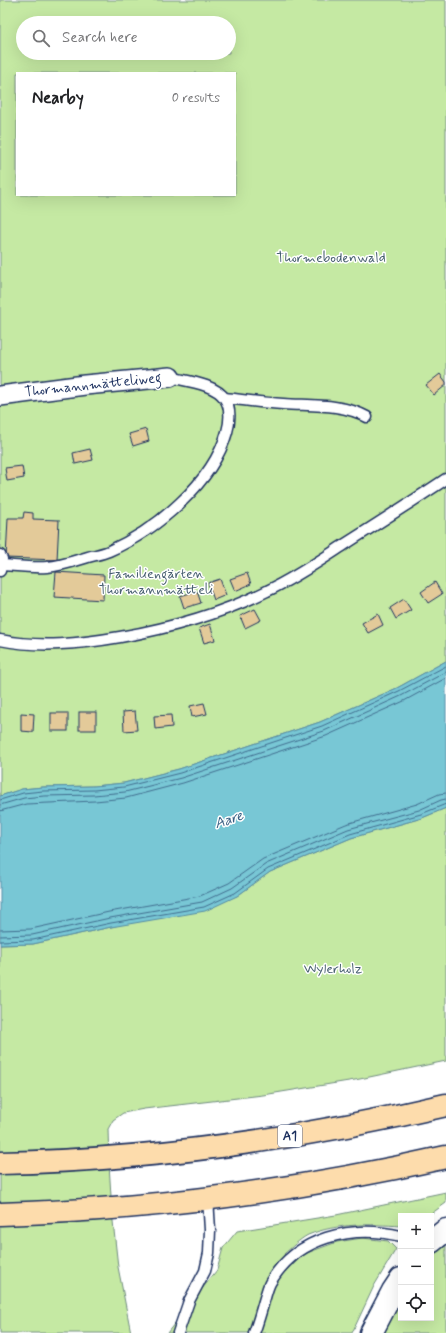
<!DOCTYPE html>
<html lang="en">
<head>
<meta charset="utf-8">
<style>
  body { margin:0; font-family:Mynerve,sans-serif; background:#f2f2f2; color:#202124 }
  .controls { position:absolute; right:12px; bottom:12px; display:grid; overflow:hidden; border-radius:0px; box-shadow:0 4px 16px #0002 }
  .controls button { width:36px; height:36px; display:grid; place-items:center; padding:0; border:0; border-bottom:1px solid #e0e0e0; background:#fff; color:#202124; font:20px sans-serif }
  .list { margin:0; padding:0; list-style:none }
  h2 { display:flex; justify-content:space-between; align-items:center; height:52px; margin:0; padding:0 16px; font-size:17px }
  h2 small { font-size:13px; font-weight:400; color:#757577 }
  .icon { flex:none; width:22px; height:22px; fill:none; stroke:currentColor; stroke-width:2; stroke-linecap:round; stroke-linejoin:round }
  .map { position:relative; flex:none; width:446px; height:1333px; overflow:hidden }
  .search { position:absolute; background:#fff; box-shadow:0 4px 16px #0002; left:16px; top:16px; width:220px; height:44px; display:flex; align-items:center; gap:10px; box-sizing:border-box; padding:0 14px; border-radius:22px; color:#757577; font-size:15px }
  .panel { position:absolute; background:#fff; box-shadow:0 4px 16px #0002; left:16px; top:72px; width:220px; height:124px; border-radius:0px }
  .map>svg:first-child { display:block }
  .green { fill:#c5e9a3; stroke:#708c80; fill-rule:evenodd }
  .water { fill:#78c7d5; stroke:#538aa5 }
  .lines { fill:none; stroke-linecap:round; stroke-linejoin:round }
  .shore { stroke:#406c8e; stroke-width:1 }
  .building { fill:#e3ca99; stroke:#1b2f5e }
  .lane-casing { stroke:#1b2f5e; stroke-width:13 }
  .street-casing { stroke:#1b2f5e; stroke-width:22 }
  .secondary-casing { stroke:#1b2f5e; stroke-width:25 }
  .highway-casing { stroke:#1b2f5e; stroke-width:25 }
  .lane { stroke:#fff; stroke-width:10 }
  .street { stroke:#fff; stroke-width:19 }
  .secondary { stroke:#fff; stroke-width:22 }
  .highway { stroke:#fddcac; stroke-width:22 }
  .labels { text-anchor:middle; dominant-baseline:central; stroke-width:3; stroke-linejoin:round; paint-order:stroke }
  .shield { fill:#fff; stroke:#5f6d8e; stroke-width:1 }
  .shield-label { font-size:13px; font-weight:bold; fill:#1b2f5e }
  .park-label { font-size:14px; fill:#465e6f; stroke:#fff }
  .street-label { font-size:14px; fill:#1b2f5e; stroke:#fff }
  .water-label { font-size:15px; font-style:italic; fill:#375d82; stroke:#fff }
</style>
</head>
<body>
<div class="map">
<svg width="446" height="1333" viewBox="0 0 446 1333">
  <rect width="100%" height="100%" fill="#fff"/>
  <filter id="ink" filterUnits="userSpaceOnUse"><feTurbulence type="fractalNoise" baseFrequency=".025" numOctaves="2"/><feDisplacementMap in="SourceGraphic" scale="8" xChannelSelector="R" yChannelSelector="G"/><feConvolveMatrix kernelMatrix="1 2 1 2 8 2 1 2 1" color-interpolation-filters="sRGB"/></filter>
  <g filter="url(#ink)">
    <!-- green -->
    <g class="green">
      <path d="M0,0H446V661L397,688L320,722L179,769L124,783L94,786L43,787L22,789L0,796ZM23,23H229V53H23ZM17,73H235V195H17Z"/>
      <polygon points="446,808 446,1061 355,1080 263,1095 144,1109 123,1113 113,1120 108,1129 109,1164 112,1212 118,1267 131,1333 0,1333 0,945 33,944 111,927 237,896 270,872 351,838 422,818"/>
      <path d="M446,1192V1203L428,1216H401V1226C370,1224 338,1223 308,1235C300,1239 291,1248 284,1254L293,1265L304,1254L337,1242L362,1238L388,1241L396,1249L374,1286L352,1333H167L217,1270L223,1248L237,1231L336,1215Z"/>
      <polygon points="446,1231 446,1333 371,1333 401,1279 401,1318 431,1318 431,1243"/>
    </g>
    <!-- water -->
    <polygon class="water" points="446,661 446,808 422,818 351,838 270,872 237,896 205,911 111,927 33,944 0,945 0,796 22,789 43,787 94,786 124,783 179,769 320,722 397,688"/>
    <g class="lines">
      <!-- shore -->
      <g class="shore">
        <polyline points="0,800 23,793 43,791 94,790 124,787 180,773 322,726 399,691 446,666"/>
        <polyline points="0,805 24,798 44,796 94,795 125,792 181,778 324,731 401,696 446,672"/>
        <polyline points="0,811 26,804 95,801 126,798 183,783 326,736 404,701 446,678"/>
        <polyline points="0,930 31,929 109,912 200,896 229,883 263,859 346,824 417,804 439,794 446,793"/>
        <polyline points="0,936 32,935 110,918 202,902 232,888 266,864 348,829 419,810 441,800 446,799"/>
        <polyline points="0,941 33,940 111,923 204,907 235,893 268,869 350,834 421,814 446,804"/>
      </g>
    </g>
    <!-- building -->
    <g class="building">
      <polygon points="440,374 446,382 446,385 434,395 426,385"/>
      <polygon points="146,429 149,441 133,446 129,434"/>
      <polygon points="90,449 93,460 75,464 73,453"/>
      <polygon points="22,466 24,478 7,481 5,468"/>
      <polygon points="24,512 33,513 33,519 59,520 57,560 6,558 8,518 23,518"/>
      <polygon points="56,572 104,575 103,600 54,597"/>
      <polygon points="247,573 251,584 235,591 230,579"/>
      <polygon points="220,579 226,595 214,600 208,583"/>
      <polygon points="435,582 442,594 428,603 421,592"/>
      <polygon points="197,591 201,603 184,608 180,596"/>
      <polygon points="404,599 411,610 396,619 390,608"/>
      <polygon points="255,609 261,620 245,628 240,616"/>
      <polygon points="378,614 383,625 368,633 362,623"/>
      <polygon points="210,624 215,640 204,643 199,628"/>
      <polygon points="204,703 207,714 192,717 190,706"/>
      <polygon points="135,711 137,730 124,731 123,712"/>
      <rect x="79" y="712" width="17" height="18"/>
      <polygon points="21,713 34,714 33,732 21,731"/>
      <rect x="51" y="713" width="17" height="18"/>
      <polygon points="171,715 172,727 155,729 154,716"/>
    </g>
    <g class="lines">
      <defs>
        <g id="lane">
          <path d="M225,398C244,400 263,403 283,404C310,406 342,403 367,417"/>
          <polyline points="0,555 2,559 0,571"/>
          <path d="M2,565C17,566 32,568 47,567C61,566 75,561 88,557C95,555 102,554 109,551C156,530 213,483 227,432C230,422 231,408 225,399C216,384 186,381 170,377"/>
          <path d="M0,640C40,648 80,644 120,637C170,628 221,614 267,591C295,578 321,560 347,543C380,522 413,501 446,479"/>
          <polyline points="178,1333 189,1301 205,1271 209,1253 210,1230 208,1198"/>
          <path d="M254,1333C258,1322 261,1312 264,1301C266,1295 267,1289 270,1283C296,1237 352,1224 401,1236"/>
        </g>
        <polyline id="street" points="0,396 85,385 170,377"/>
        <g id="secondary">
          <polyline points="431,1242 446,1230"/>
          <polyline points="371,1333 393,1291 401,1279"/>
        </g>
        <g id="highway">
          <path d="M0,1163C150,1160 300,1139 446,1105"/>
          <path d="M0,1214C150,1210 300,1190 446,1157"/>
        </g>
      </defs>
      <!-- lane casing -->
      <use href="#lane" class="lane-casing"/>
      <!-- street casing -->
      <use href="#street" class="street-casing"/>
      <!-- secondary casing -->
      <use href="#secondary" class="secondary-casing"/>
      <!-- highway casing -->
      <use href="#highway" class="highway-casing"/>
      <!-- lane -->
      <use href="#lane" class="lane"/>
      <!-- street -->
      <use href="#street" class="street"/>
      <!-- secondary -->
      <use href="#secondary" class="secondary"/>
      <!-- highway -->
      <use href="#highway" class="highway"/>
    </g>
  </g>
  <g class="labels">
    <!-- shield labels -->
    <rect class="shield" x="278" y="1125" width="24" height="22" rx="3"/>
    <g class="shield-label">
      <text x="290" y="1136">A1</text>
    </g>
    <!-- park labels -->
    <g class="park-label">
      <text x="331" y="258">Thormebodenwald</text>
      <text x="156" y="574">Familiengärten<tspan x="156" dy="16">Thormannmätteli</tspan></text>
      <text x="333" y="969">Wylerholz</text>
    </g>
    <!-- street labels -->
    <g class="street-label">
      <text transform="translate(93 385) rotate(-6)">Thormannmätteliweg</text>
    </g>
    <!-- water labels -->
    <g class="water-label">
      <text transform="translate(229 820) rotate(-19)">Aare</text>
    </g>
  </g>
</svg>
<div class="controls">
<button>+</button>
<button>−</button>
<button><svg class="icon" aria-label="locate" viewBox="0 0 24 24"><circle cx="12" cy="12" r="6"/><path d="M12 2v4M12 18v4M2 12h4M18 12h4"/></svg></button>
</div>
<div class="search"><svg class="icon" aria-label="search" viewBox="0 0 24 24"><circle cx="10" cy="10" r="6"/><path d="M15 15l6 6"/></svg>Search here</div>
<section class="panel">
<h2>Nearby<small>0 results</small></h2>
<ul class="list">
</ul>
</section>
</div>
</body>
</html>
